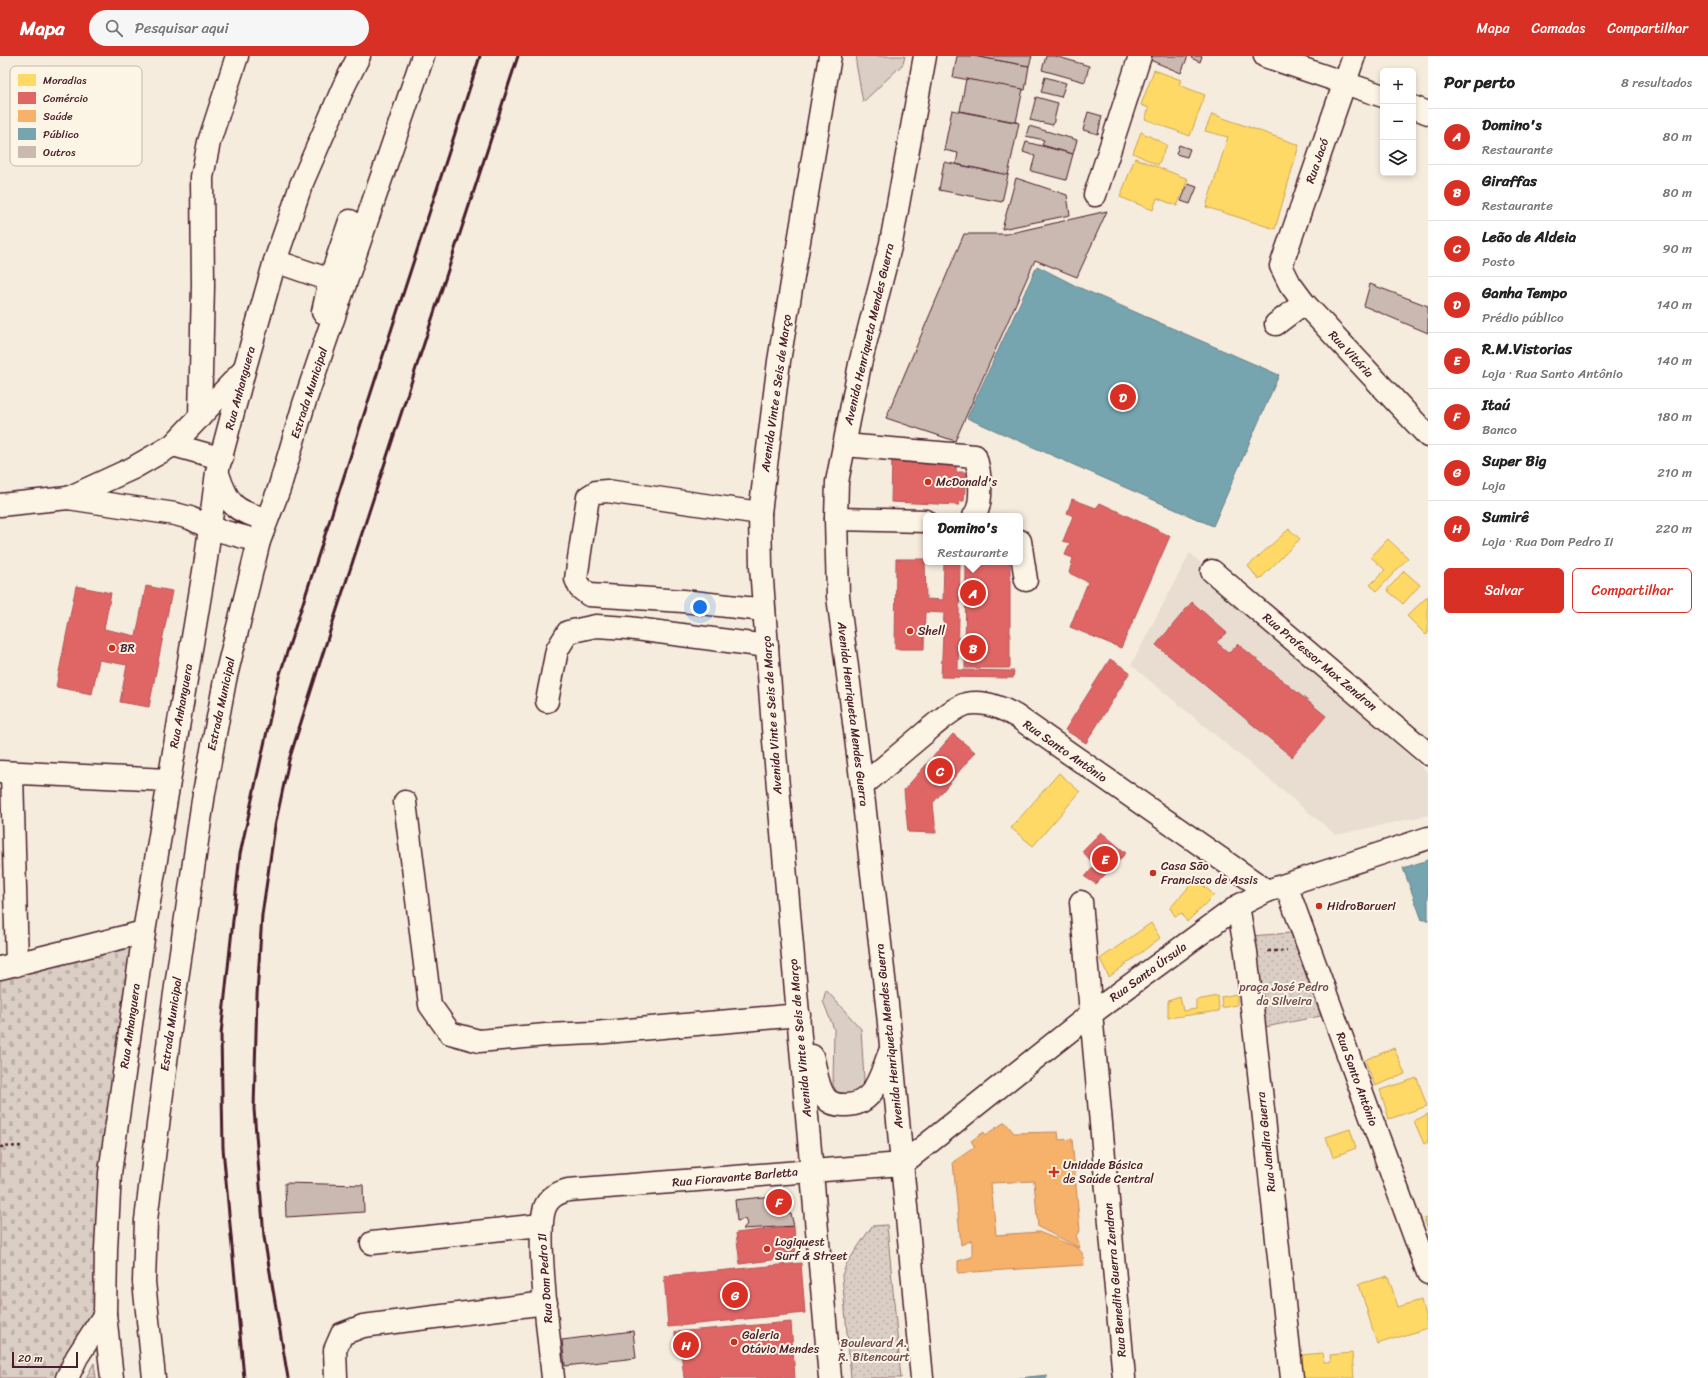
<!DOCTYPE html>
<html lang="pt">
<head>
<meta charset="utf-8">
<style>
  body { margin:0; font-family:Sriracha,sans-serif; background:#f6f6f6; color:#222 }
  .controls { position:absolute; right:12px; top:12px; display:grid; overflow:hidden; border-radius:6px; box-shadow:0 2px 6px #0003 }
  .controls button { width:36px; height:36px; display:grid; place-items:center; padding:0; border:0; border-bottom:1px solid #e0e0e0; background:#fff; color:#222; font:20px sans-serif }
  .scale { position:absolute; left:12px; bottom:10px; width:66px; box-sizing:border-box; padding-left:4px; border:2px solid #4a1f2b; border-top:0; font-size:11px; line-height:14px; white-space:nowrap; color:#4a1f2b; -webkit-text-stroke:3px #fcf5e5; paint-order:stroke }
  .you { position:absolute; left:700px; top:551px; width:14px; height:14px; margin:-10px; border:3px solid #fff; border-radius:50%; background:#1a73e8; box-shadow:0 0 0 6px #1a73e833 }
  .badge { display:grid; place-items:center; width:26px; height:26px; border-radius:50%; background:#d93025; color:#fff; font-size:13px; font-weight:700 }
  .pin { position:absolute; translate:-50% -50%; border:2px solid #fff; box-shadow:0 1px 4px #0006 }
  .popup { position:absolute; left:923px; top:457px; width:100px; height:52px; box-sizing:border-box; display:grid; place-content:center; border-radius:6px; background:#fff; filter:drop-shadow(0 1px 3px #0005); font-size:13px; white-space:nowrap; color:#767676 }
  .popup b { font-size:15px; color:#222 }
  .popup::after { content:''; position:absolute; left:50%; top:100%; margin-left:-8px; border:8px solid transparent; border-top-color:#fff }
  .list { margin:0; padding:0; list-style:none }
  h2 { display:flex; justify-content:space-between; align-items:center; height:52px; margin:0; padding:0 16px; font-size:17px }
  h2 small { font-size:13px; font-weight:400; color:#767676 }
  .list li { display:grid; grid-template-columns:26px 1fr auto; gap:12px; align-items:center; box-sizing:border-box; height:56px; padding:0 16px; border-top:1px solid #e0e0e0 }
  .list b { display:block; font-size:15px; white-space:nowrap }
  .list p { margin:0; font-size:13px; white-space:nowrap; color:#767676 }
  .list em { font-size:13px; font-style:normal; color:#767676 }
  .actions { display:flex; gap:8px; padding:12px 16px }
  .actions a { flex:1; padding:9px 0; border:1px solid #d93025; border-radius:6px; text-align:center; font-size:14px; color:#d93025 }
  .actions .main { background:#d93025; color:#fff }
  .icon { flex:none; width:22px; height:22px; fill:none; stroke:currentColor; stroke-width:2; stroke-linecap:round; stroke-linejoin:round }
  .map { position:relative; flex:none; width:1428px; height:1322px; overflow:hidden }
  header { display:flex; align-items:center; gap:24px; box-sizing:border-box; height:56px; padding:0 20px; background:#d93025; color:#fff }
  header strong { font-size:19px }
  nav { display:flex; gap:22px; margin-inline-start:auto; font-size:14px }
  .search { width:280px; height:36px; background:#f6f6f6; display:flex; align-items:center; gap:10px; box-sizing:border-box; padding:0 14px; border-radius:22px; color:#767676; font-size:15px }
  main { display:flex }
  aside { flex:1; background:#fff }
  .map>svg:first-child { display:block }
  .built { fill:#e8ddd0 }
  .grass { fill:#dbcec4; stroke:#927678 }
  .cemetery { fill:url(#cemetery-stones); stroke:#927678 }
  .park { fill:url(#park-dots); stroke:#927678 }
  .homes { fill:#ffd966; stroke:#c9a154 }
  .shops { fill:#e06666; stroke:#b35154 }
  .health { fill:#f6b26b; stroke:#c28658 }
  .public { fill:#76a5af; stroke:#697d87 }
  .building { fill:#cab9b1; stroke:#4a1f2b }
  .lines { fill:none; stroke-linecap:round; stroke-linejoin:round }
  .minor-casing { stroke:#4a1f2b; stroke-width:25 }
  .major-casing { stroke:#4a1f2b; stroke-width:25 }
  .path { stroke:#4a1f2b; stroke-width:2.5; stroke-dasharray:3 3; stroke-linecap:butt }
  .minor { stroke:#fcf5e5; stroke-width:22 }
  .major { stroke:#fcf5e5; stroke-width:22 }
  .rail { stroke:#4a1f2b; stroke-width:3 }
  .poi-dot { fill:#c8321e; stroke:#fcf5e5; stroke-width:1.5 }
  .labels { text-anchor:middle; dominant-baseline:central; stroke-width:4; stroke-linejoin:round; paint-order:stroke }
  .street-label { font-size:12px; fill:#4a1f2b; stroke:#fcf5e5 }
  .poi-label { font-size:12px; fill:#4a1f2b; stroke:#fcf5e5; text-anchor:start }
  .park-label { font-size:12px; fill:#6e4b51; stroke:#fcf5e5 }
  .key { fill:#fcf5e5; stroke:#c7b5ad; stroke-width:1 }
  .key-label { font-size:11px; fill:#4a1f2b }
</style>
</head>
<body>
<header>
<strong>Mapa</strong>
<div class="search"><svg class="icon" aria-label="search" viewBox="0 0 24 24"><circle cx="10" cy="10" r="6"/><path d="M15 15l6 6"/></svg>Pesquisar aqui</div>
<nav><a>Mapa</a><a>Camadas</a><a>Compartilhar</a></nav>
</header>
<main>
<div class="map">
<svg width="1428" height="1322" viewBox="0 0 1428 1322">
  <defs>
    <pattern id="cemetery-stones" width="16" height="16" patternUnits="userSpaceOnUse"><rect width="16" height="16" fill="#dbcec4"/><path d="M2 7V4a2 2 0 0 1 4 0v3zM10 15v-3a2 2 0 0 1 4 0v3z" fill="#bdb0a9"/></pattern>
    <pattern id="park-dots" width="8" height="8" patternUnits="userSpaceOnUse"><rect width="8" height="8" fill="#dbcec4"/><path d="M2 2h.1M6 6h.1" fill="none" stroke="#bdb0a9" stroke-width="1.8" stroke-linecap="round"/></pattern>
  </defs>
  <rect width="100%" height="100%" fill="#f5ecde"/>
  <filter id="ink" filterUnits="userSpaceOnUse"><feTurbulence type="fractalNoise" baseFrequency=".025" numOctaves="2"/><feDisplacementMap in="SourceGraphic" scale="8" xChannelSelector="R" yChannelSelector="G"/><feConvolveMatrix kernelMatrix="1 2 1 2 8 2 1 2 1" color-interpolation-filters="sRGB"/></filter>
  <g filter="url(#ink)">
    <!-- built -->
    <polygon class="built" points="1190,497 1428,717 1428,759 1336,779 1131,609"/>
    <!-- grass -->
    <g class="grass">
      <polygon points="857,0 905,0 903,8 863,46 856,7"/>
      <polygon points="826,934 861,973 865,1040 842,1045 833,1029 834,973 823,945"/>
    </g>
    <!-- cemetery -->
    <polygon class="cemetery" points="132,887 105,1092 94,1254 62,1309 56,1322 0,1322 0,921 29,916"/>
    <!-- park -->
    <g class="park">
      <polygon points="1291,877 1321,960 1260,972 1250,880"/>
      <polygon points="887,1169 901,1322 851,1322 842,1219 847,1207 872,1170"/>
      <polygon points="94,1307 96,1322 86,1322"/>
    </g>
    <!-- homes -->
    <g class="homes">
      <polygon points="1154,14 1181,24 1179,29 1205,39 1190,80 1145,63 1149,52 1141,49"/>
      <polygon points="1212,58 1299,89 1275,173 1206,151 1228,81 1205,75"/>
      <polygon points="1141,76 1167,89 1158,109 1133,97"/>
      <polygon points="1135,102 1188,123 1177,150 1157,142 1153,154 1120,141"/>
      <polygon points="1289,473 1300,483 1259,524 1248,510"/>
      <polygon points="1388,483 1408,502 1377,535 1370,529 1385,514 1371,501"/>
      <polygon points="1404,515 1420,529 1403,548 1387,534"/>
      <polygon points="1428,540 1428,577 1426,579 1407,560"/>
      <polygon points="1059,717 1080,736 1033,790 1011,772"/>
      <polygon points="1196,823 1214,839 1187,866 1182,857 1175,860 1170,852"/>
      <polygon points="1151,867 1160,882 1109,921 1100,903"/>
      <polygon points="1237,938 1237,949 1222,952 1221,941"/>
      <polygon points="1218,940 1219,955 1168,962 1168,945 1180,941 1183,955 1196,953 1196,944"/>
      <polygon points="1394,992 1405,1018 1375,1030 1365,1004"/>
      <polygon points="1417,1022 1427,1050 1389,1063 1380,1034"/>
      <polygon points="1428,1058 1428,1086 1424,1088 1414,1065"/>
      <polygon points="1350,1073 1356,1092 1333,1101 1326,1081"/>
      <polygon points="1428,1161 1428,1173 1424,1163"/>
      <polygon points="1388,1220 1398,1251 1421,1244 1428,1272 1377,1288 1359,1228"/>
      <polygon points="1323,1297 1324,1306 1331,1306 1330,1299 1352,1297 1354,1322 1303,1322 1301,1299"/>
    </g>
    <!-- shops -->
    <g class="shops">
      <polygon points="892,399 957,402 956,416 966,416 964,445 960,445 959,449 891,446"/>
      <polygon points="1072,443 1096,452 1100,447 1170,480 1121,592 1070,571 1088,526 1069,517 1073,502 1065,499 1070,487 1063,485 1073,460 1067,457"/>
      <polygon points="896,503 925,503 926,543 943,544 944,506 960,506 958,614 1014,615 1013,622 941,621 944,557 925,556 924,593 895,593"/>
      <polygon points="966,506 1010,506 1010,612 965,612"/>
      <polygon points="76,530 111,537 104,573 136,580 146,530 172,535 149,651 120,646 127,609 99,604 92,638 56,631"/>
      <polygon points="1192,546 1227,577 1216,586 1229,597 1238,588 1326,660 1292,701 1156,589"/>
      <polygon points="1110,603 1130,616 1086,687 1065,674"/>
      <polygon points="953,678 975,696 933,747 936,777 908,776 904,734"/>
      <polygon points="1101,776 1126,797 1096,828 1085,821 1095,809 1082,795"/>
      <polygon points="794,1170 796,1201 740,1208 736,1177"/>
      <polygon points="801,1207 805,1257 668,1271 664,1220"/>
      <polygon points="791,1266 795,1322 684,1322 681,1296 676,1297 675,1276"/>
    </g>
    <!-- health -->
    <polygon class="health" points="1005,1066 1014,1077 1058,1076 1059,1084 1072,1083 1080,1175 1076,1179 1080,1192 1038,1171 1034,1125 991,1127 996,1179 1039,1176 1078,1192 1083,1198 1084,1209 958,1217 958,1205 972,1201 972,1184 961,1189 953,1106 975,1091 971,1085 984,1076 985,1079"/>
    <!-- public -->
    <g class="public">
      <polygon points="1037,210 1078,231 1279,319 1213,470 967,362"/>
      <polygon points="1428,804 1428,864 1422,864 1403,812"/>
      <polygon points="1047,1319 1047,1322 1019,1322"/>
    </g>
    <!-- building -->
    <g class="building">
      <polygon points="957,0 974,0 1029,10 1025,34 953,21"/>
      <polygon points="974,0 1032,0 1029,10"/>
      <polygon points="1046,0 1055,0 1089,10 1085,26 1042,14"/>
      <polygon points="1151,0 1188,0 1181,17 1150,4"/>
      <polygon points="1192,0 1202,0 1200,6 1191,2"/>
      <polygon points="1045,21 1066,27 1061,41 1041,36"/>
      <polygon points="966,23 1023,33 1016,66 960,55"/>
      <polygon points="1036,41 1058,47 1053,69 1030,64"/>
      <polygon points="952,54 1019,67 1008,119 956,108 958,97 944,94"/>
      <polygon points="1088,56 1102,60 1098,78 1083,74"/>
      <polygon points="1029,70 1077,84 1073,98 1042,89 1044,84 1026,80"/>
      <polygon points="1026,86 1073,98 1066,124 1031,115 1035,100 1023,96"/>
      <polygon points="1179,89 1190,93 1187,101 1176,98"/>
      <polygon points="944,106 1008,119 1002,146 939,134"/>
      <polygon points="1016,122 1067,139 1070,159 1002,173"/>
      <polygon points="1188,128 1197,131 1190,148 1181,145"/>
      <polygon points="1107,155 1077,221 1035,204 955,385 886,362 964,178 1007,178"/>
      <polygon points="1370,228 1428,250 1428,277 1364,250"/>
      <polygon points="285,1127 363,1129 364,1156 286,1161"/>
      <polygon points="773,1140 774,1154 791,1158 794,1170 743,1173 747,1168 745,1163 737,1165 735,1144"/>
      <polygon points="633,1275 636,1302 565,1310 562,1284"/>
    </g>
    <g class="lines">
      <defs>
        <g id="minor">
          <polyline points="1265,0 1383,40"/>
          <polyline points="1354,0 1281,210 1290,228 1304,247 1428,380"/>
          <polyline points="1413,51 1428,57"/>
          <polyline points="1095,139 1140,0"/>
          <polyline points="1276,268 1304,247"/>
          <polyline points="200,361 203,229 202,121 209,86 237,0"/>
          <path d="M844,389L975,400C980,415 984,447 974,460"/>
          <polyline points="68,442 133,412 173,389 209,399 222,401"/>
          <polyline points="0,449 68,442 175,458 190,462 210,472 259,485"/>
          <polyline points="760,457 607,435 596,436 588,441 576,523 580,532 589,539 683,545 764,554"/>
          <polyline points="836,463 926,465"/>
          <polyline points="1020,485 1026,524"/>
          <polyline points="1212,515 1428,698"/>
          <polyline points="547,645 557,594 568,576 596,570 628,572 767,590"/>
          <polyline points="0,716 168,724"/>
          <polyline points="12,717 17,909"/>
          <path d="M862,730C886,710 909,690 933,670C943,662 954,652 966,648C984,644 1001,651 1016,660L1267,835"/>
          <polyline points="405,746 430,949 450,977 479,985 546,979 594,977 799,959"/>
          <polyline points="1286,829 1428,1217"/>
          <polyline points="1081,846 1124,1322"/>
          <polyline points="1238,850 1246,896 1292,1322"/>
          <polyline points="0,912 144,876"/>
          <polyline points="372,1187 541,1169"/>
          <polyline points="67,1322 77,1301 105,1258"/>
          <polyline points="336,1322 335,1294 342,1278 363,1270 546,1247"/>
          <path d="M553,1322C550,1291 534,1171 546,1149C551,1140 558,1137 568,1134L902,1108L1091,958L1238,850L1267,835L1428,782"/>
        </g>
        <g id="major">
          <polyline points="830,0 779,305 760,457 761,511 774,685 830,1322"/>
          <polyline points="275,205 330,224"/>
          <polyline points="323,256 330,224 350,165"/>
          <polyline points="173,389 243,315"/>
          <path d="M218,418C228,449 235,456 267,463"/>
          <path d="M812,1000C816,1013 817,1031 825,1041C829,1047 837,1049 844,1049C875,1050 880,1019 890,996"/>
          <polyline points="112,1322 105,1258 106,1193 110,1117 144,876 206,503 217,416 244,315 275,205 291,159 301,129 344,30 359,0"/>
          <polyline points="154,1322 144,1226 146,1164 172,958 204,737 225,624 259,485 279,433 304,348 423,0"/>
          <polyline points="922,1322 888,957 862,730 838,540 836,463 837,426 860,308 891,187 925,0"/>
        </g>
      </defs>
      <!-- minor casing -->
      <use href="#minor" class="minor-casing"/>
      <!-- major casing -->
      <use href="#major" class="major-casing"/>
      <!-- path -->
      <g class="path">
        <polyline points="1268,895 1287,895"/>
        <polyline points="0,1091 22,1090"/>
      </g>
      <!-- minor -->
      <use href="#minor" class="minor"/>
      <!-- major -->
      <use href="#major" class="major"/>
      <!-- rail -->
      <g class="rail">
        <polyline points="244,1322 223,1092 221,978 240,798 279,621 480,0"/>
        <polyline points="288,1322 264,1181 254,1053 257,939 262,859 275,770 289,704 330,575 518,0"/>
      </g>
    </g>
  </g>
  <!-- markers -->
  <g class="poi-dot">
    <circle cx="928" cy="426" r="4"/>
    <circle cx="910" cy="575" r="4"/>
    <circle cx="112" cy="592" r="4"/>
    <circle cx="1153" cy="817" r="4"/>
    <circle cx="1319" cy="850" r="4"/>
    <path d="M1052 1110h4v4h4v4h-4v4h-4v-4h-4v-4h4z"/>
    <circle cx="767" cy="1193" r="4"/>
    <circle cx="734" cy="1286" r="4"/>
  </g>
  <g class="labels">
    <!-- street labels -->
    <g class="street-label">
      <text transform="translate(1317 105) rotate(-71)">Rua Jacó</text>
      <text transform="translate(869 278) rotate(-77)">Avenida Henriqueta Mendes Guerra</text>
      <text transform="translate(1351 298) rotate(47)">Rua Vitória</text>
      <text transform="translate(240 332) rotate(-75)">Rua Anhanguera</text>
      <text transform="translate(309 337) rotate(-72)">Estrada Municipal</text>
      <text transform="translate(776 337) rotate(-82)">Avenida Vinte e Seis de Março</text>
      <text transform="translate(1320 606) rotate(40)">Rua Professor Max Zendron</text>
      <text transform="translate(221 648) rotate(-78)">Estrada Municipal</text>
      <text transform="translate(181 650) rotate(-80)">Rua Anhanguera</text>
      <text transform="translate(853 658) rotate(83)">Avenida Henriqueta Mendes Guerra</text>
      <text transform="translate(772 659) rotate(-94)">Avenida Vinte e Seis de Março</text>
      <text transform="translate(1065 695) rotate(35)">Rua Santo Antônio</text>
      <text transform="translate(1148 916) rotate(-36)">Rua Santa Úrsula</text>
      <text transform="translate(171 968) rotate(-82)">Estrada Municipal</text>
      <text transform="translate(130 970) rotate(-82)">Rua Anhanguera</text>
      <text transform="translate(889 980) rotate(-96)">Avenida Henriqueta Mendes Guerra</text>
      <text transform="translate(800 982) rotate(-95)">Avenida Vinte e Seis de Março</text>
      <text transform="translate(1357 1023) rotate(70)">Rua Santo Antônio</text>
      <text transform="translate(1266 1086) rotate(-96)">Rua Jandira Guerra</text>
      <text transform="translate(735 1121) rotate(-5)">Rua Fioravante Barletta</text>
      <text transform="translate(545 1222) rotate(-94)">Rua Dom Pedro II</text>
      <text transform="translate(1115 1224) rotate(-95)">Rua Benedita Guerra Zendron</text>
    </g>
    <!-- poi labels -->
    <g class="poi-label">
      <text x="936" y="426">McDonald's</text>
      <text x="918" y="575">Shell</text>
      <text x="120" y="592">BR</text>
      <text x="1161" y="810">Casa São<tspan x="1161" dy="14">Francisco de Assis</tspan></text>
      <text x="1327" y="850">HidroBarueri</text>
      <text x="1063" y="1109">Unidade Básica<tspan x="1063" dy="14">de Saúde Central</tspan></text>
      <text x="775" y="1186">Logiquest<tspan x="775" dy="14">Surf &amp; Street</tspan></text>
      <text x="742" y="1279">Galeria<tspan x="742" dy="14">Otávio Mendes</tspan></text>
    </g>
    <!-- park labels -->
    <g class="park-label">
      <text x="1284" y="931">praça José Pedro<tspan x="1284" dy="14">da Silveira</tspan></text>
      <text x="874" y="1287">Boulevard A.<tspan x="874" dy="14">R. Bitencourt</tspan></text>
    </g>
  </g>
  <!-- legend -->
  <rect x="10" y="10" width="132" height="100" rx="6" class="key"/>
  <rect x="18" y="18" width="18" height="12" fill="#ffd966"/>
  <rect x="18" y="36" width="18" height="12" fill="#e06666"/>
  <rect x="18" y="54" width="18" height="12" fill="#f6b26b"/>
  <rect x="18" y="72" width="18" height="12" fill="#76a5af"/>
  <rect x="18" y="90" width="18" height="12" fill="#cab9b1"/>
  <g class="key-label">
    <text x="43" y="28">Moradias</text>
    <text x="43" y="46">Comércio</text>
    <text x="43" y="64">Saúde</text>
    <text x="43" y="82">Público</text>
    <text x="43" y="100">Outros</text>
  </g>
</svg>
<div class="controls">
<button>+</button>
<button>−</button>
<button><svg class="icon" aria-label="layers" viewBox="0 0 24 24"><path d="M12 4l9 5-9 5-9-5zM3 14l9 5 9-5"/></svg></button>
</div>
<div class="scale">20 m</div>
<div class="you"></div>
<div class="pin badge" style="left:973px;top:537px">A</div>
<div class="popup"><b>Domino's</b>Restaurante</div>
<div class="pin badge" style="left:973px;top:592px">B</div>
<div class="pin badge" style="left:940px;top:715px">C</div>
<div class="pin badge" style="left:1123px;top:341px">D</div>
<div class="pin badge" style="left:1105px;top:803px">E</div>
<div class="pin badge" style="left:779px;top:1146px">F</div>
<div class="pin badge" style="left:735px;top:1239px">G</div>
<div class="pin badge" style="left:686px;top:1289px">H</div>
</div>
<aside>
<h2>Por perto<small>8 resultados</small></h2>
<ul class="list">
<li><span class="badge">A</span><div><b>Domino's</b><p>Restaurante</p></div><em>80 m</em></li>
<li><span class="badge">B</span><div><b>Giraffas</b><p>Restaurante</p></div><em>80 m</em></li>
<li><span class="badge">C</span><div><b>Leão de Aldeia</b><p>Posto</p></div><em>90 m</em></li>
<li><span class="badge">D</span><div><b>Ganha Tempo</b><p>Prédio público</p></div><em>140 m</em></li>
<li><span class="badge">E</span><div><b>R.M.Vistorias</b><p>Loja · Rua Santo Antônio</p></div><em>140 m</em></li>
<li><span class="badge">F</span><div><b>Itaú</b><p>Banco</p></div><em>180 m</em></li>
<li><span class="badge">G</span><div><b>Super Big</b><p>Loja</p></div><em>210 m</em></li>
<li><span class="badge">H</span><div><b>Sumirê</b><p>Loja · Rua Dom Pedro II</p></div><em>220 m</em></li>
</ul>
<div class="actions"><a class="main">Salvar</a><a>Compartilhar</a></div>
</aside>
</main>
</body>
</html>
